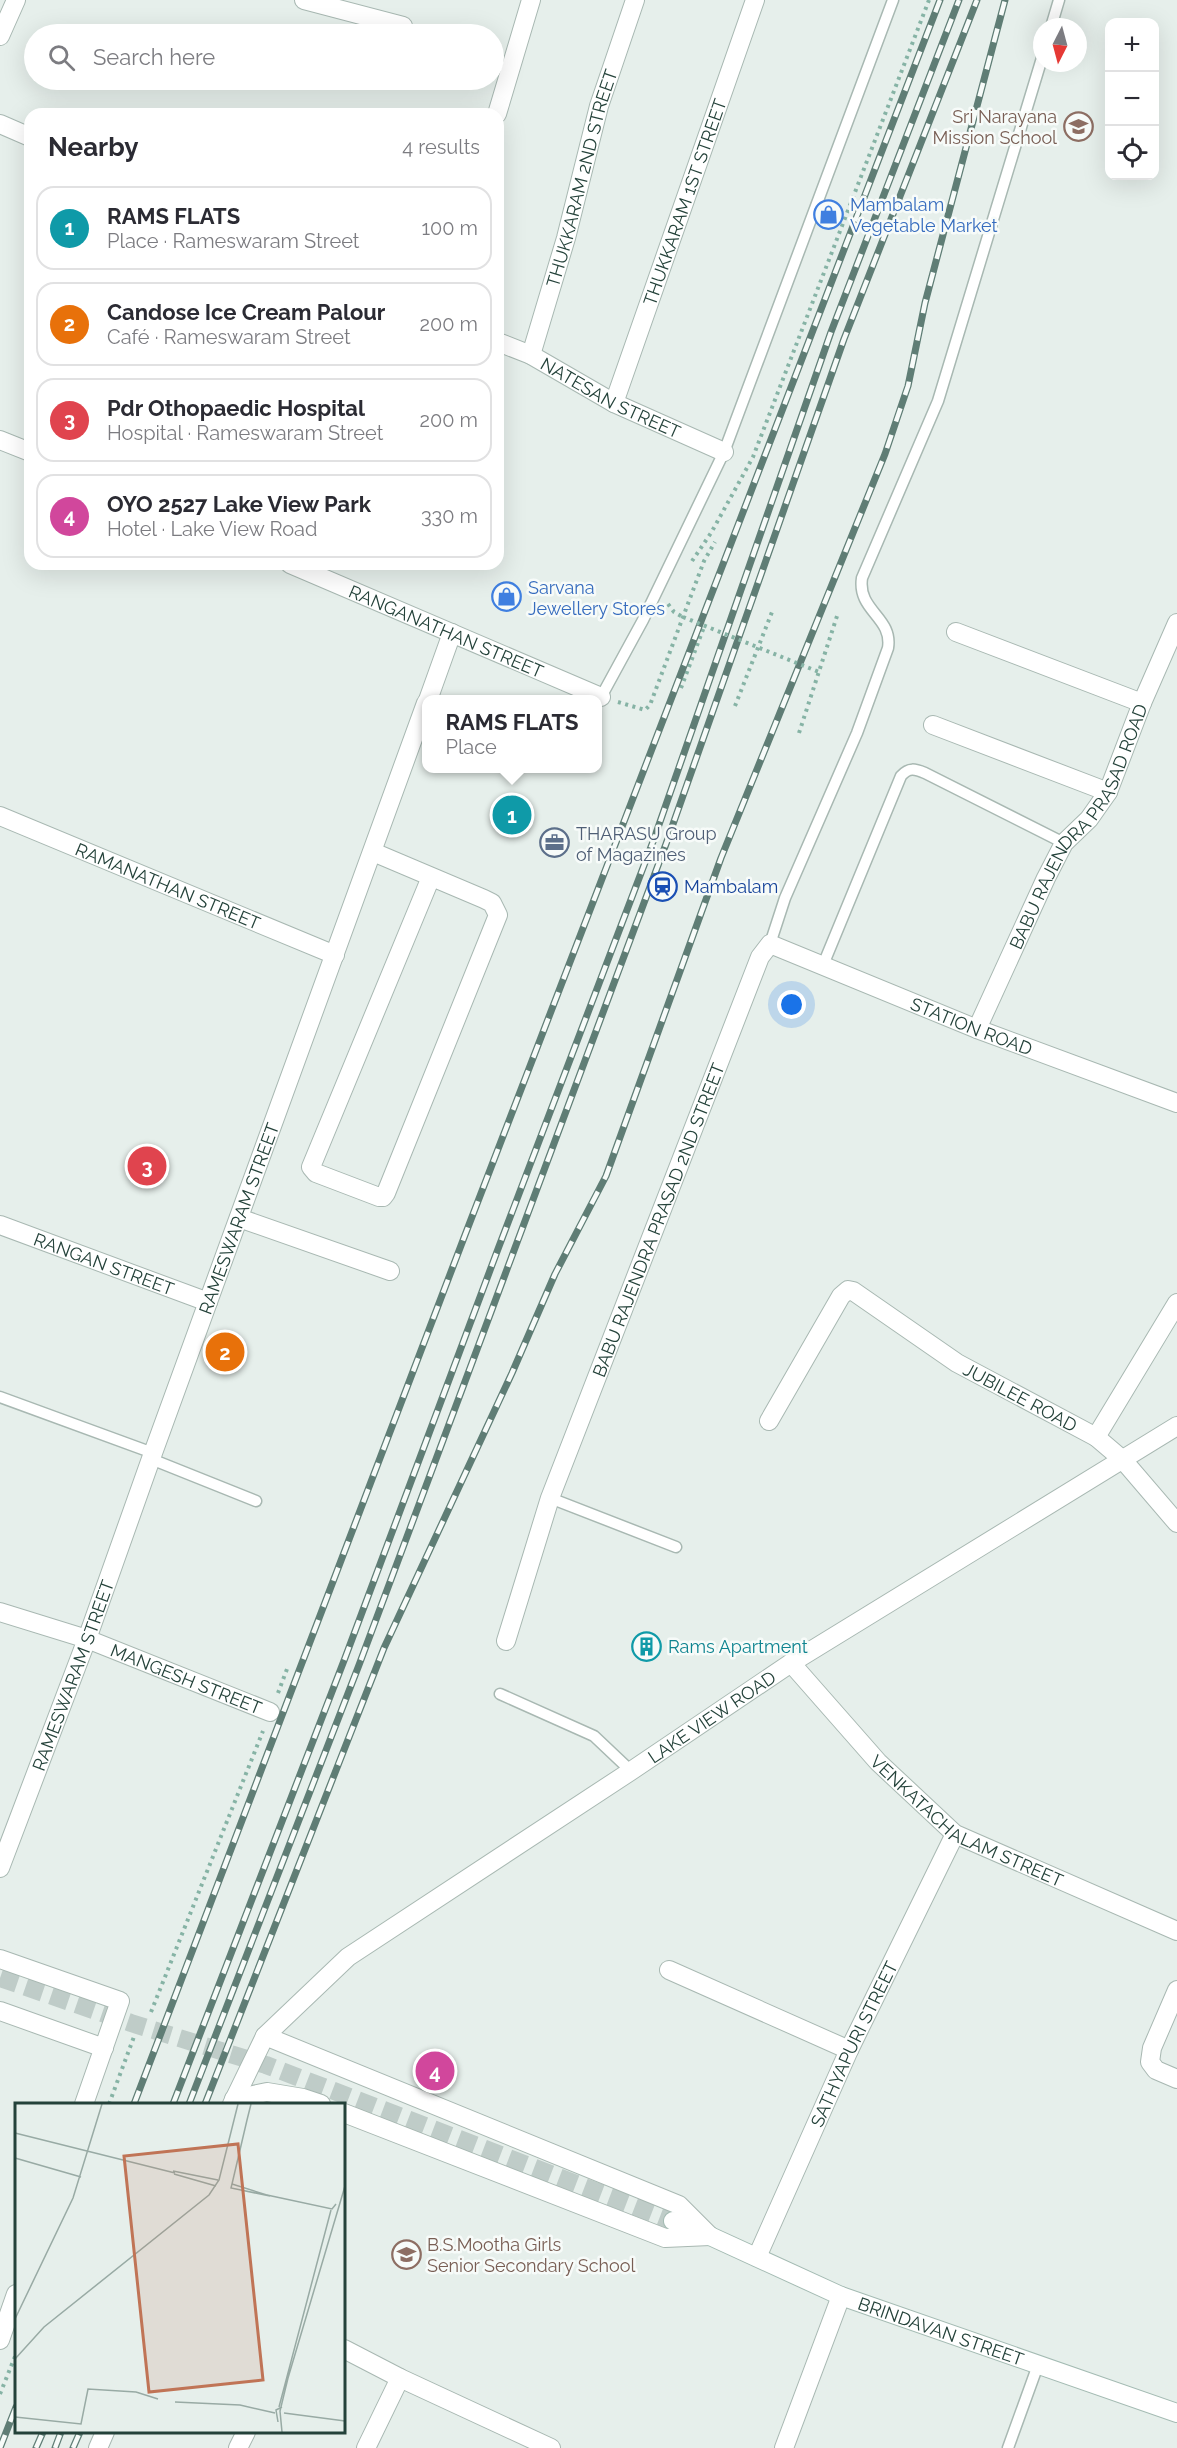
<!DOCTYPE html>
<html lang="en">
<head>
<meta charset="utf-8">
<style>
  body { margin:0; font-family:Raleway,sans-serif; background:#f2f2f3; color:#2b2b33 }
  .controls { position:absolute; right:18px; top:18px; display:grid; overflow:hidden; border-radius:12px; box-shadow:0 6px 24px #0002 }
  .controls button { width:54px; height:54px; display:grid; place-items:center; padding:0; border:0; border-bottom:2px solid #e1e1e2; background:#fff; color:#2b2b33; font:30px sans-serif }
  .compass { position:absolute; left:1033px; top:18px; width:54px; height:54px; border-radius:50%; background:#fff; box-shadow:0 6px 24px #0002; rotate:186deg }
  .you { position:absolute; left:792px; top:1005px; width:21px; height:21px; margin:-15px; border:4px solid #fff; border-radius:50%; background:#1a73e8; box-shadow:0 0 0 9px #1a73e833 }
  .badge { display:grid; place-items:center; width:39px; height:39px; border-radius:50%; background:#2563eb; color:#fff; font-size:20px; font-weight:700 }
  .pin { position:absolute; translate:-50% -50%; border:3px solid #fff; box-shadow:0 2px 6px #0006 }
  .popup { position:absolute; left:422px; top:695px; width:180px; height:78px; box-sizing:border-box; display:grid; place-content:center; border-radius:12px; background:#fff; filter:drop-shadow(0 2px 4px #0005); font-size:20px; white-space:nowrap; color:#7c7c81 }
  .popup b { font-size:22px; color:#2b2b33 }
  .popup::after { content:''; position:absolute; left:50%; top:100%; margin-left:-12px; border:12px solid transparent; border-top-color:#fff }
  .list { margin:0; padding:0; list-style:none }
  h2 { display:flex; justify-content:space-between; align-items:center; height:78px; margin:0; padding:0 24px; font-size:26px }
  h2 small { font-size:20px; font-weight:400; color:#7c7c81 }
  .list li { display:grid; grid-template-columns:39px 1fr auto; gap:18px; align-items:center; box-sizing:border-box; height:84px; margin:0 12px 12px; padding:0 12px; border:2px solid #e1e1e2; border-radius:18px }
  .list b { display:block; font-size:22px; white-space:nowrap }
  .list p { margin:0; font-size:20px; white-space:nowrap; color:#7c7c81 }
  .list em { font-size:20px; font-style:normal; color:#7c7c81 }
  .icon { flex:none; width:33px; height:33px; fill:none; stroke:currentColor; stroke-width:2; stroke-linecap:round; stroke-linejoin:round }
  .map { position:relative; flex:none; width:1177px; height:2448px; overflow:hidden }
  .search { position:absolute; background:#fff; box-shadow:0 6px 24px #0002; left:24px; top:24px; width:480px; height:66px; display:flex; align-items:center; gap:15px; box-sizing:border-box; padding:0 21px; border-radius:33px; color:#7c7c81; font-size:22px }
  .panel { position:absolute; background:#fff; box-shadow:0 6px 24px #0002; left:24px; top:108px; width:480px; height:462px; border-radius:18px }
  .map>svg:first-child { display:block }
  .lines { fill:none; stroke-linecap:round; stroke-linejoin:round }
  .secondary-tunnel { stroke:#bfccc8; stroke-width:18; stroke-dasharray:18 9; stroke-linecap:butt }
  .service-casing { stroke:#a8b8b2; stroke-width:13 }
  .minor-casing { stroke:#a8b8b2; stroke-width:20 }
  .tertiary-casing { stroke:#a8b8b2; stroke-width:20 }
  .secondary-casing { stroke:#a4bbb3; stroke-width:20 }
  .path { stroke:#86b3a5; stroke-width:4; stroke-dasharray:3 4.5; stroke-linecap:butt }
  .service { stroke:#fff; stroke-width:10 }
  .minor { stroke:#fff; stroke-width:18 }
  .tertiary { stroke:#fff; stroke-width:18 }
  .secondary { stroke:#fff; stroke-width:18 }
  .rail-casing { stroke:#5f7d75; stroke-width:7 }
  .rail { stroke:#f7fbf9; stroke-width:4.5; stroke-dasharray:14; stroke-linecap:butt }
  .path-bridge { stroke:#86b3a5; stroke-width:4; stroke-dasharray:3 4.5; stroke-linecap:butt }
  .labels { text-anchor:middle; dominant-baseline:central; stroke-width:5; stroke-linejoin:round; paint-order:stroke }
  .education-label { font-size:18px; fill:#785e54; stroke:#f7fbf9; text-anchor:end }
  .street-label { font-size:18px; fill:#24423a; stroke:#f7fbf9 }
  .shop-label { font-size:18px; fill:#366cbe; stroke:#f7fbf9; text-anchor:start }
  .service-label { font-size:18px; fill:#4e5e75; stroke:#f7fbf9; text-anchor:start }
  .transit-label { font-size:18px; fill:#164399; stroke:#f7fbf9; text-anchor:start }
  .culture-label { font-size:18px; fill:#0d838f; stroke:#f7fbf9; text-anchor:start }
  .inset-road { fill:none; stroke:#98aaa4; stroke-width:1.5 }
  .view { fill:#c07456; fill-opacity:0.15; stroke:#c07456; stroke-width:3 }
  .inset-edge { fill:none; stroke:#24423a; stroke-width:3 }
</style>
</head>
<body>
<div class="map">
<svg width="1177" height="2448" viewBox="0 0 1177 2448">
  <rect width="100%" height="100%" fill="#e6efeb"/>
  <g class="lines">
    <!-- secondary-tunnel -->
    <polyline class="secondary-tunnel" points="0,1978 131,2023 266,2065 673,2221"/>
    <defs>
      <g id="service">
        <polyline points="1051,27 1059,0"/>
        <polyline points="601,697 643,620 724,452 893,0"/>
        <path d="M770,944L785,898L857,733L888,648C893,617 857,611 862,578L938,401L1042,58"/>
        <path d="M823,965L901,776C909,767 915,769 925,773L1064,843"/>
        <polyline points="0,1397 153,1453"/>
        <polyline points="151,1459 256,1501"/>
        <polyline points="550,1498 676,1547"/>
        <polyline points="500,1694 594,1736 631,1771"/>
        <polyline points="1008,2448 1038,2365"/>
      </g>
      <g id="minor">
        <polyline points="304,0 403,26"/>
        <polyline points="0,36 16,0"/>
        <polyline points="497,114 531,0"/>
        <polyline points="0,124 30,137"/>
        <path id="s1" d="M498,342L531,355L614,403L724,452"/>
        <path id="s2" d="M531,355L566,238L599,106L635,0"/>
        <path id="s3" d="M614,403L755,0"/>
        <polyline points="0,440 30,452"/>
        <path id="s4" d="M290,564L601,697"/>
        <polyline points="956,632 1142,703"/>
        <polyline points="428,700 452,633"/>
        <polyline points="933,725 1108,792"/>
        <path id="s5" d="M0,816L335,955"/>
        <polyline points="373,852 484,899 492,903 498,915 386,1193 383,1197 379,1197 316,1173 311,1167 431,877"/>
        <path id="s6" d="M977,1029L1046,878L1064,843L1089,819L1108,792L1142,703L1177,623"/>
        <polyline points="239,1218 390,1271"/>
        <path id="s7" d="M0,1225L208,1302"/>
        <path id="s8" d="M769,1421L841,1296L848,1290L853,1291L957,1363L1096,1437L1123,1460L1177,1523"/>
        <polyline points="1096,1437 1177,1303"/>
        <path id="s9" d="M0,1612L87,1639L270,1712"/>
        <path id="s10" d="M506,1641L550,1498L760,957L770,944L977,1029L1177,1103"/>
        <path id="s11" d="M791,1663L878,1762L955,1834L1177,1931"/>
        <path id="s12" d="M0,1868L87,1639L153,1453L426,703"/>
        <polyline points="669,1970 849,2050"/>
        <polyline points="1177,1990 1152,2048 1150,2062 1156,2070 1177,2079"/>
        <path id="s13" d="M757,2257L849,2050L955,1834"/>
        <polyline points="344,2349 400,2378 551,2448"/>
        <polyline points="238,2448 246,2432"/>
        <polyline points="366,2448 400,2378"/>
        <polyline points="784,2448 841,2296"/>
      </g>
      <g id="tertiary">
        <polyline points="0,1959 120,2001 84,2104"/>
        <polyline points="0,2011 104,2048"/>
        <polyline points="265,2036 679,2205 710,2236"/>
        <polyline points="234,2099 267,2092 303,2098 321,2104"/>
        <path id="s14" d="M232,2104L265,2036L348,1957L631,1771L791,1663L1177,1426"/>
        <polyline points="344,2113 665,2238 710,2236"/>
        <polyline points="0,2340 16,2294"/>
        <polyline points="98,2448 105,2432"/>
      </g>
      <g id="secondary">
        <path id="s15" d="M673,2221L710,2236L841,2296L1177,2413"/>
      </g>
    </defs>
    <!-- service casing -->
    <use href="#service" class="service-casing"/>
    <!-- minor casing -->
    <use href="#minor" class="minor-casing"/>
    <!-- tertiary casing -->
    <use href="#tertiary" class="tertiary-casing"/>
    <!-- secondary casing -->
    <use href="#secondary" class="secondary-casing"/>
    <!-- path -->
    <g class="path">
      <polyline points="692,561 711,533 753,457 929,0"/>
      <polyline points="668,604 674,612 683,617"/>
      <polyline points="681,688 704,627"/>
      <polyline points="618,702 645,710 650,705 704,561 715,542"/>
      <polyline points="735,706 772,612"/>
      <polyline points="799,733 838,613"/>
      <polyline points="278,1693 287,1669"/>
      <polyline points="151,2012 263,1731"/>
      <polyline points="109,2104 135,2034"/>
      <polyline points="0,2394 16,2354"/>
    </g>
    <!-- service -->
    <use href="#service" class="service"/>
    <!-- minor -->
    <use href="#minor" class="minor"/>
    <!-- tertiary -->
    <use href="#tertiary" class="tertiary"/>
    <!-- secondary -->
    <use href="#secondary" class="secondary"/>
    <defs>
      <g id="rail">
        <polyline points="134,2104 465,1235 940,0"/>
        <polyline points="173,2104 345,1658 498,1249 654,839 831,332 959,0"/>
        <polyline points="189,2104 359,1665 666,844 844,339 977,0"/>
        <polyline points="205,2104 384,1648 512,1373 555,1274 606,1176 721,858 885,454 908,386 925,303 1005,0"/>
        <polyline points="0,2448 16,2407"/>
        <polyline points="36,2448 43,2432"/>
        <polyline points="55,2448 61,2432"/>
        <polyline points="73,2448 80,2432"/>
      </g>
    </defs>
    <!-- rail casing -->
    <use href="#rail" class="rail-casing"/>
    <!-- rail -->
    <use href="#rail" class="rail"/>
    <!-- path-bridge -->
    <polyline class="path-bridge" points="683,617 819,672"/>
  </g>
  <!-- icons -->
  <defs>
    <symbol id="school-ring" viewBox="-11 -11 22 22"><circle r="9.5" fill="#f7fbf9" stroke="#8d6e63" stroke-width="1.5"/><path d="M0-5L7-2L0 1L-7-2ZM-4 1L0 2.5L4 1V4Q0 6-4 4Z" fill="#8d6e63"/></symbol>
    <symbol id="shop-ring" viewBox="-11 -11 22 22"><circle r="9.5" fill="#f7fbf9" stroke="#3f7fe0" stroke-width="1.5"/><path d="M-5-2.5h2.3a2.7 3.5 0 0 1 5.4 0H5L5.5 6h-11ZM-1.5-2.5h3a1.5 2.3 0 0 0-3 0Z" fill="#3f7fe0"/></symbol>
    <symbol id="office-ring" viewBox="-11 -11 22 22"><circle r="9.5" fill="#f7fbf9" stroke="#5c6f8a" stroke-width="1.5"/><path d="M-6-3h4V-5.5h4V-3h4V5H-6ZM-1-4.5V-3h2v-1.5ZM-6 0V1H6V0Z" fill="#5c6f8a"/></symbol>
    <symbol id="station-ring" viewBox="-11 -11 22 22"><circle r="9.5" fill="#f7fbf9" stroke="#1a4fb4" stroke-width="1.5"/><path d="M-3-6H3Q5-6 5-4V2Q5 4 3 4L4.5 6H3L1.5 4h-3L-3 6H-4.5L-3 4Q-5 4-5 2V-4Q-5-6-3-6ZM-3.5-4v3h7v-3ZM-3.5 1v1.5H-2V1ZM2 1v1.5H3.5V1Z" fill="#1a4fb4"/></symbol>
    <symbol id="building-ring" viewBox="-11 -11 22 22"><circle r="9.5" fill="#f7fbf9" stroke="#0f9aa8" stroke-width="1.5"/><path d="M-4-6H4V6H1V3H-1V6H-4ZM-2.5-4.3h1.7v1.8h-1.7ZM.8-4.3h1.7v1.8H.8ZM-2.5-1h1.7V.8h-1.7ZM.8-1h1.7V.8H.8Z" fill="#0f9aa8"/></symbol>
  </defs>
  <g fill-rule="evenodd">
    <use href="#school-ring" x="1062" y="110" width="33" height="33"/>
    <use href="#shop-ring" x="812" y="198" width="33" height="33"/>
    <use href="#shop-ring" x="490" y="580" width="33" height="33"/>
    <use href="#office-ring" x="538" y="826" width="33" height="33"/>
    <use href="#station-ring" x="646" y="870" width="33" height="33"/>
    <use href="#building-ring" x="630" y="1630" width="33" height="33"/>
    <use href="#school-ring" x="390" y="2238" width="33" height="33"/>
  </g>
  <g class="labels">
    <!-- education labels -->
    <g class="education-label">
      <text x="1057" y="116">Sri Narayana<tspan x="1057" dy="21">Mission School</tspan></text>
      <text x="427" y="2244" text-anchor="start">B.S.Mootha Girls<tspan x="427" dy="21">Senior Secondary School</tspan></text>
    </g>
    <!-- street labels -->
    <g class="street-label">
      <text stroke="none"><textPath href="#s2" startOffset="184">THUKKARAM 2ND STREET</textPath></text>
      <text stroke="none"><textPath href="#s3" startOffset="213">THUKKARAM 1ST STREET</textPath></text>
      <text stroke="none"><textPath href="#s1" startOffset="126">NATESAN STREET</textPath></text>
      <text stroke="none"><textPath href="#s4" startOffset="170">RANGANATHAN STREET</textPath></text>
      <text stroke="none"><textPath href="#s6" startOffset="228">BABU RAJENDRA PRASAD ROAD</textPath></text>
      <text stroke="none"><textPath href="#s5" startOffset="182">RAMANATHAN STREET</textPath></text>
      <text stroke="none"><textPath href="#s10" startOffset="964">STATION ROAD</textPath></text>
      <text stroke="none"><textPath href="#s12" startOffset="692">RAMESWARAM STREET</textPath></text>
      <text stroke="none"><textPath href="#s10" startOffset="448">BABU RAJENDRA PRASAD 2ND STREET</textPath></text>
      <text stroke="none"><textPath href="#s7" startOffset="111">RANGAN STREET</textPath></text>
      <text stroke="none"><textPath href="#s8" startOffset="357">JUBILEE ROAD</textPath></text>
      <text stroke="none"><textPath href="#s12" startOffset="206">RAMESWARAM STREET</textPath></text>
      <text stroke="none"><textPath href="#s9" startOffset="198">MANGESH STREET</textPath></text>
      <text stroke="none"><textPath href="#s14" startOffset="626">LAKE VIEW ROAD</textPath></text>
      <text stroke="none"><textPath href="#s11" startOffset="240">VENKATACHALAM STREET</textPath></text>
      <text stroke="none"><textPath href="#s13" startOffset="234">SATHYAPURI STREET</textPath></text>
      <text stroke="none"><textPath href="#s15" startOffset="290">BRINDAVAN STREET</textPath></text>
    </g>
    <!-- shop labels -->
    <g class="shop-label">
      <text x="850" y="204">Mambalam<tspan x="850" dy="21">Vegetable Market</tspan></text>
      <text x="528" y="587">Sarvana<tspan x="528" dy="21">Jewellery Stores</tspan></text>
    </g>
    <!-- service labels -->
    <g class="service-label">
      <text x="576" y="833">THARASU Group<tspan x="576" dy="21">of Magazines</tspan></text>
    </g>
    <!-- transit labels -->
    <g class="transit-label">
      <text x="684" y="886">Mambalam</text>
    </g>
    <!-- culture labels -->
    <g class="culture-label">
      <text x="668" y="1646">Rams Apartment</text>
    </g>
  </g>
  <!-- overview -->
  <g transform="translate(15 2103)">
    <rect width="330" height="330" fill="#e6efeb"/>
    <path class="inset-road" d="M0,30L160,70M0,55L66,74M158,68L203,77M159,71L201,83M217,81L255,93L216,85L217,81L232,17L236,1M252,92L317,106L321,101M0,216L58,95L87,1M0,256L29,224L194,92L204,77L223,1M160,299L225,302L260,310M264,304L316,107M269,310L330,318M0,314L66,321L73,286L121,289L143,296M263,319L261,307L267,304M267,329L265,308L273,275L330,83"/>
    <path class="view" d="M223,41L248,277L134,289L109,53Z"/>
    <rect width="330" height="330" class="inset-edge"/>
  </g>
</svg>
<div class="controls">
<button>+</button>
<button>−</button>
<button><svg class="icon" aria-label="locate" viewBox="0 0 24 24"><circle cx="12" cy="12" r="6"/><path d="M12 2v4M12 18v4M2 12h4M18 12h4"/></svg></button>
</div>
<svg class="compass" viewBox="-18 -18 36 36"><path d="M0-13l5 13h-10z" fill="#e53935"/><path d="M0 13l5-13h-10z" fill="#7c7c81"/></svg>
<div class="you"></div>
<div class="pin badge" style="left:512px;top:815px;background:#0f9aa8">1</div>
<div class="popup"><b>RAMS FLATS</b>Place</div>
<div class="pin badge" style="left:225px;top:1352px;background:#e8710a">2</div>
<div class="pin badge" style="left:147px;top:1166px;background:#e0444e">3</div>
<div class="pin badge" style="left:435px;top:2071px;background:#d1479c">4</div>
<div class="search"><svg class="icon" aria-label="search" viewBox="0 0 24 24"><circle cx="10" cy="10" r="6"/><path d="M15 15l6 6"/></svg>Search here</div>
<section class="panel">
<h2>Nearby<small>4 results</small></h2>
<ul class="list">
<li><span class="badge" style="background:#0f9aa8">1</span><div><b>RAMS FLATS</b><p>Place · Rameswaram Street</p></div><em>100 m</em></li>
<li><span class="badge" style="background:#e8710a">2</span><div><b>Candose Ice Cream Palour</b><p>Café · Rameswaram Street</p></div><em>200 m</em></li>
<li><span class="badge" style="background:#e0444e">3</span><div><b>Pdr Othopaedic Hospital</b><p>Hospital · Rameswaram Street</p></div><em>200 m</em></li>
<li><span class="badge" style="background:#d1479c">4</span><div><b>OYO 2527 Lake View Park</b><p>Hotel · Lake View Road</p></div><em>330 m</em></li>
</ul>
</section>
</div>
</body>
</html>
